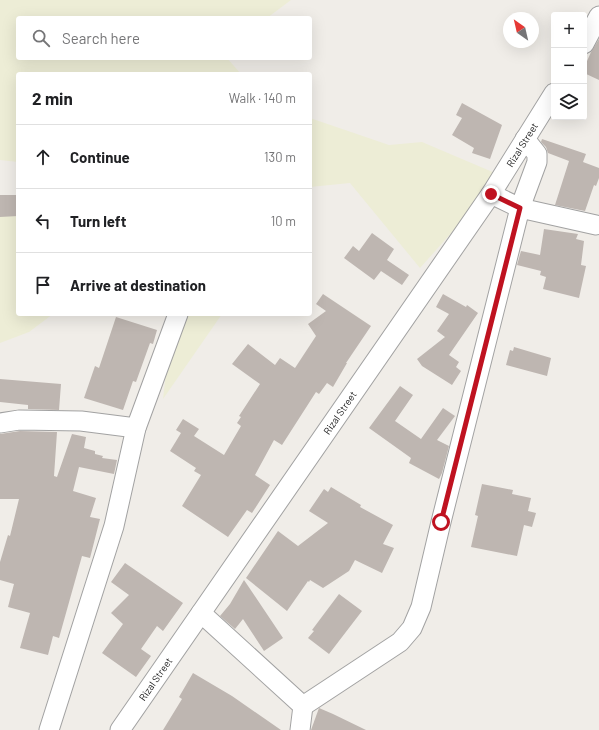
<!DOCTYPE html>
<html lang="en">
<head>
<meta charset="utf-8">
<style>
  body { margin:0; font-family:Barlow,sans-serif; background:#f2f2f2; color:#202124 }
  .controls { position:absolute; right:12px; top:12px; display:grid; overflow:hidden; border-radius:4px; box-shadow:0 4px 16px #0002 }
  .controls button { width:36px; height:36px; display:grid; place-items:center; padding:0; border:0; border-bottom:1px solid #e0e0e0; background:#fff; color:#202124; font:20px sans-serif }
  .compass { position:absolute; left:503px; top:12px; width:36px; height:36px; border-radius:50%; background:#fff; box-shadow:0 4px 16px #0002; rotate:326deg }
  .stop { position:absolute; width:12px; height:12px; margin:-9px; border:3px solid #bf1220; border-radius:50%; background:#fff }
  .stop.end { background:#bf1220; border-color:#fff; box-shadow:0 1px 4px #0008 }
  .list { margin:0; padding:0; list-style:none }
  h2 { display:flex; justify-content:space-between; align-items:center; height:52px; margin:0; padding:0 16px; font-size:17px }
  h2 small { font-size:13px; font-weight:400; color:#757577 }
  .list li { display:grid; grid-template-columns:26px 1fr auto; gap:12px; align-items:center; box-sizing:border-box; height:64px; padding:0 16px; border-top:1px solid #e0e0e0 }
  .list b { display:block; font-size:15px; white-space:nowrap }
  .list em { font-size:13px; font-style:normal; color:#757577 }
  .icon { flex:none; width:22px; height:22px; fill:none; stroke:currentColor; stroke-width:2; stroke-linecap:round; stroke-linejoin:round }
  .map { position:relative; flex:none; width:599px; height:730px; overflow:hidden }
  .search { position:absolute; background:#fff; box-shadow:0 4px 16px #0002; left:16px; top:16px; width:296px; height:44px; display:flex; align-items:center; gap:10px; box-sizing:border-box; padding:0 14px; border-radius:4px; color:#757577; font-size:15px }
  .panel { position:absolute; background:#fff; box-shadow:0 4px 16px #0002; left:16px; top:72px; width:296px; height:244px; border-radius:4px }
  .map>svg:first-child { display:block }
  .farmland { fill:#ededd6 }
  .building { fill:#beb6b1 }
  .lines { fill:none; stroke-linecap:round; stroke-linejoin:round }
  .minor-casing { stroke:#a2a2a2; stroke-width:21 }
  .minor { stroke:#fff; stroke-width:19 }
  .route { stroke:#bf1220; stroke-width:5 }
  .labels { text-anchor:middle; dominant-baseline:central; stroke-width:4; stroke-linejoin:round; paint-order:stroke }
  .street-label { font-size:10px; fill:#212121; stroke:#fff }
</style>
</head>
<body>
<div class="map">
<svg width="599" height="730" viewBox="0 0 599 730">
  <rect width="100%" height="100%" fill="#f0ede8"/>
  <!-- farmland -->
  <g class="farmland">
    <polygon points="0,0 291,0 267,18 18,18 18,58 227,58 241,74 18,74 18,162 0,160"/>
    <polygon points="310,118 389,145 422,142 502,176 420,268 350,183 310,187"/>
    <polygon points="0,207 18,209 18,314 53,314 29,332 0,343"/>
    <polygon points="176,314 222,314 163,399 170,337"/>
  </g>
  <!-- building -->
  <g class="building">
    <polygon points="599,39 599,80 584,73 584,68 591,52"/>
    <polygon points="462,103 502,125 490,159 472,153 474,148 452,135 462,118 456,115"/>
    <polygon points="542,139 586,154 583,162 599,168 599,178 596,186 594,185 585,211 555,205 569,161 548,153 546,147 541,142"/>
    <polygon points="0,195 18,195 18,216 0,217"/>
    <polygon points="544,229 578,234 576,239 584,241 581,265 586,266 579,298 543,289 546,277 540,275 541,271 517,265 521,251 540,255"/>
    <polygon points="372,233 394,249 387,260 409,275 402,285 381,271 374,280 344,258 353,246 359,251"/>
    <polygon points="323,294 371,326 346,363 347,363 333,387 327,383 319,394 316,392 282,445 274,440 255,475 270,485 252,513 247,510 228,537 182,506 201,475 194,471 196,468 170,451 181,433 176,430 183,419 199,429 194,436 224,455 241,426 237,423 241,417 239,416 260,384 232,364 248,344 275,365 280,358 295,368 316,336 308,324 326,311 316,304"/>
    <polygon points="443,294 466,307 467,305 478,313 449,355 459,362 456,367 461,371 452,385 422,366 417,359 445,337 437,331 449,314 436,307"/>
    <polygon points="116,317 157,330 153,344 150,343 136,382 133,381 123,410 84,398 95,366 99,368"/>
    <polygon points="514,347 551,358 547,376 506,365 510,350 513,351"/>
    <polygon points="0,379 61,384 59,410 28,409 28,405 0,402"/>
    <polygon points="400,386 413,395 395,421 421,439 443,408 455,416 437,440 449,446 442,473 439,479 409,463 411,458 369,428"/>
    <polygon points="20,431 57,432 54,476 57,477 72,434 86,437 84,448 95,451 95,454 103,456 102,458 117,460 114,474 79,467 73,491 96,498 90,517 100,519 90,558 82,556 59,638 53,636 48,655 20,648 30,613 8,607 14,584 0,580 0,562 8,535 10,536 19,499 0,499 0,434"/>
    <polygon points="482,484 513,490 512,494 531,498 528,511 536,513 532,527 524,525 517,556 471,547 478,516 475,515"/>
    <polygon points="331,487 361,505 360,507 393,525 383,544 394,548 382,573 355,560 349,571 323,588 310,580 309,582 308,581 287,611 246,578 278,531 298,546 328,523 309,511 324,489 328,492"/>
    <polygon points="125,563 183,603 163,631 157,626 141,649 151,656 136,677 102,653 123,624 111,613 129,595 111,582"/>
    <polygon points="244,580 283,638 264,651 243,619 235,629 220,616 230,604"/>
    <polygon points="339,594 362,611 329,654 308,638 314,631 312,630"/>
    <polygon points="193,673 232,696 281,730 163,730 182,699 179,697"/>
    <polygon points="319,708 333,714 366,730 311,730"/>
  </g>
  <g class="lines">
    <defs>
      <g id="minor">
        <polyline points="584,44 599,16"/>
        <polyline points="491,194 520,208 596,225"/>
        <polyline points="0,423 19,420 81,421 136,428"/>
        <polyline points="201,613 303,706"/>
        <polyline points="303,706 400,642 412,628 421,607 441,522 520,208 537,162 537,154 525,139"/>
        <polyline points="49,730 114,526 136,428 178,314"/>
        <path id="s1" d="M120,730L491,194L554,93"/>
        <polyline points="300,730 303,706"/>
      </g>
    </defs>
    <!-- minor casing -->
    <use href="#minor" class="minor-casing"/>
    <!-- minor -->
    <use href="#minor" class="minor"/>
  </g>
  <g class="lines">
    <!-- route -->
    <polyline class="route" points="441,522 520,208 491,194"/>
  </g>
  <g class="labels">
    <!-- street labels -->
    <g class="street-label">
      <text stroke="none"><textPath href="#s1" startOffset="710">Rizal Street</textPath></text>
      <text stroke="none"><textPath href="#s1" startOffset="386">Rizal Street</textPath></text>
      <text stroke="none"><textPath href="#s1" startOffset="62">Rizal Street</textPath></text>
    </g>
  </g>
</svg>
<div class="controls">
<button>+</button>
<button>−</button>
<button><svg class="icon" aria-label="layers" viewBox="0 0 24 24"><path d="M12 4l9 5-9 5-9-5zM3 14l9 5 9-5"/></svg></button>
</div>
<svg class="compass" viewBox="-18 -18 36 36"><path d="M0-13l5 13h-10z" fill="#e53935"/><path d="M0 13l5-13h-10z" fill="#757577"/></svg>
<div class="stop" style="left:441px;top:522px"></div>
<div class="stop end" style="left:491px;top:194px"></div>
<div class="search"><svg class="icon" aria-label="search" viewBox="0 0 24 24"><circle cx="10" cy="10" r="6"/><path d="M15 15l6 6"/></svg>Search here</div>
<section class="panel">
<h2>2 min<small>Walk · 140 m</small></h2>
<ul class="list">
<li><svg class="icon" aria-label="ahead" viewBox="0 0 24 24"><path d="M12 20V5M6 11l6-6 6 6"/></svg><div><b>Continue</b></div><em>130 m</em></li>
<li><svg class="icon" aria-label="left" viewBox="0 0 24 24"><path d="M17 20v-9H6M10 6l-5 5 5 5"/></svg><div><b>Turn left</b></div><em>10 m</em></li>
<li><svg class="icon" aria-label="arrive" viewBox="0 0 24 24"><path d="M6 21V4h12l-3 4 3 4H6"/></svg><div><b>Arrive at destination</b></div></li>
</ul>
</section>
</div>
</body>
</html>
